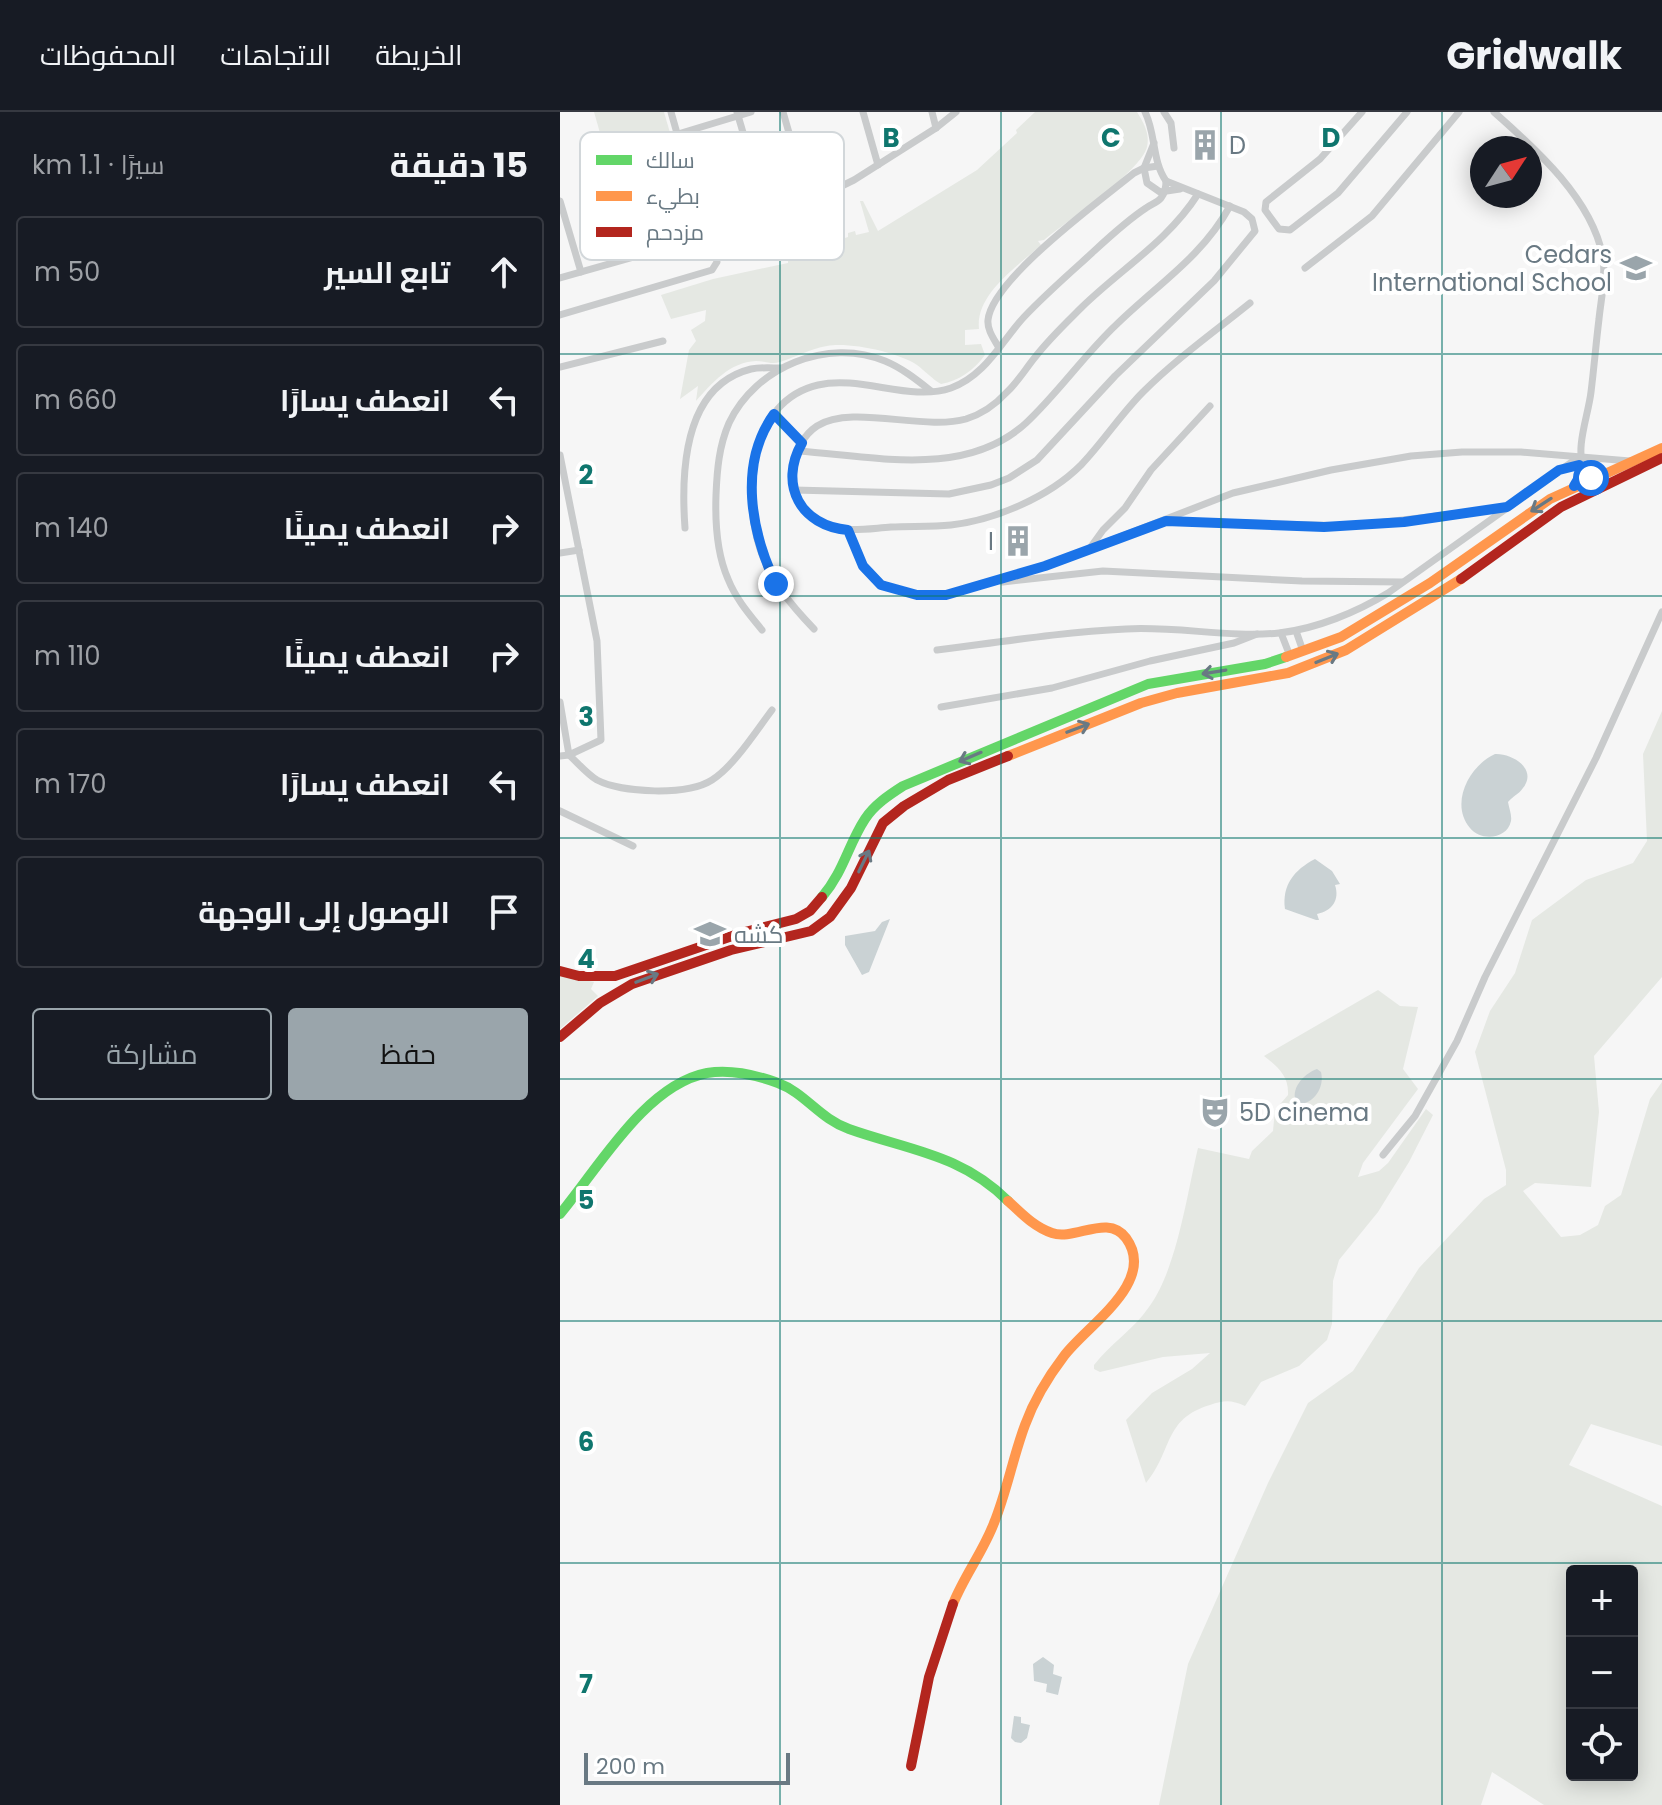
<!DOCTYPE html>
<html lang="ar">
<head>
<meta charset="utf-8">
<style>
  body { margin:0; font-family:Poppins,Cairo,sans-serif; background:#242831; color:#f1f3f6; direction:rtl }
  .controls { position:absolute; right:24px; bottom:24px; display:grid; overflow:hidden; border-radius:8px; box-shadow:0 4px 20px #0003 }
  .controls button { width:72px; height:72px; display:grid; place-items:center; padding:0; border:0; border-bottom:2px solid #363941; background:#171b24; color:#f1f3f6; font:40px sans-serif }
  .compass { position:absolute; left:910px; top:24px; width:72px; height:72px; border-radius:50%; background:#171b24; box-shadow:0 4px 20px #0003; rotate:54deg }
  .scale { position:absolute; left:24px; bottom:20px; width:206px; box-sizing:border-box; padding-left:8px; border:4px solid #697983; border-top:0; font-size:22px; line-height:28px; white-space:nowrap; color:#697983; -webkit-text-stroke:6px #fff; paint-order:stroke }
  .stop { position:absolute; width:24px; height:24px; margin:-18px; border:6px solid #1a73e8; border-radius:50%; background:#fff }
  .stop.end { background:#1a73e8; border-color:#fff; box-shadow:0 2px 8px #0008 }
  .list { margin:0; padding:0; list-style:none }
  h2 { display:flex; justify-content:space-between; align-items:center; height:104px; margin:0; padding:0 32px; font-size:34px }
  h2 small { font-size:26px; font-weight:400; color:#9ea1a6 }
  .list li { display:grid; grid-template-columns:52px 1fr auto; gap:24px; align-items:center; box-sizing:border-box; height:112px; margin:0 16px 16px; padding:0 16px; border:2px solid #363941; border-radius:8px }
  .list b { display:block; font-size:30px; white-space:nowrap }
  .list em { font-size:26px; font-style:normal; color:#9ea1a6 }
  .actions { display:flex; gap:16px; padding:24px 32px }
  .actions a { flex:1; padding:18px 0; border:2px solid #9aa5ab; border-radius:8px; text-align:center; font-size:28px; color:#9aa5ab }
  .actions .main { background:#9aa5ab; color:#111 }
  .icon { flex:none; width:44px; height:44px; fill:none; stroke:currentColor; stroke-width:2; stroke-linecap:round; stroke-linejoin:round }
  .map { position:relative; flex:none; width:1102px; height:1693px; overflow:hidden; direction:ltr }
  header { display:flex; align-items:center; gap:48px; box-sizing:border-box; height:112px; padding:0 40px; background:#171b24; border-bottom:2px solid #363941 }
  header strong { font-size:38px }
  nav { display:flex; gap:44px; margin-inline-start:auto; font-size:28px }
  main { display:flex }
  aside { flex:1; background:#171b24 }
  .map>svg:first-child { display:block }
  .green { fill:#e5e8e3; fill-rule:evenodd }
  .water { fill:#cad2d4 }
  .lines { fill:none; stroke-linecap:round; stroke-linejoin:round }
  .street { stroke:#c9cbcc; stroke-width:7 }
  .fast { stroke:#63d668; stroke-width:10 }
  .slow { stroke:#ff974d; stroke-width:10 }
  .jam { stroke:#b3261e; stroke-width:10 }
  .oneway { stroke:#697983 }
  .route { stroke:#1a73e8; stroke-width:10 }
  .grid { fill:none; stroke:#0f766e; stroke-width:2; stroke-opacity:0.55 }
  .labels { text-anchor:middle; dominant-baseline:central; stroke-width:8; stroke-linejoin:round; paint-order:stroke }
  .poi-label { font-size:24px; fill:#697983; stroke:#fff; text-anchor:start }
  .key { fill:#fff; stroke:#d2d7da; stroke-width:2 }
  .key-label { font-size:22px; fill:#697983 }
  .grid-label { font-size:26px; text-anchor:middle; font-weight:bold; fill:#0f766e; stroke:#fff; stroke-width:8; stroke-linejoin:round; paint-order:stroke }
</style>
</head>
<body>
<header>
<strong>Gridwalk</strong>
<nav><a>الخريطة</a><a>الاتجاهات</a><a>المحفوظات</a></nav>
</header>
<main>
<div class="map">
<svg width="1102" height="1693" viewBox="0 0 1102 1693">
  <rect width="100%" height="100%" fill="#f6f6f6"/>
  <!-- green -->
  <g class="green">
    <polygon points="34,0 104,0 138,118 73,136"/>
    <path d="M475,0H577C584,11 590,22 587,35C581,59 506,110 484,128L478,129L481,133C458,154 415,182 419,217L405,218V233L421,232L425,243C414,258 399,269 381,272C372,267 364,258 357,253C337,240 290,230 267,234C250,237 236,245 220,250C212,253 205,249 196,249C170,250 152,271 136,289L138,274L120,287L129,238L136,229L131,218L145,209L146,198L111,207L101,183L153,167L228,151V148L262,138L261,128L274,125L275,129L288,125V121L295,119L296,123L309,120L300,89H303L318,119L417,58L457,21L456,18Z"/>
    <path d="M1102,599V865L1034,944L1039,1000L1031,1075L975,1071L963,1079L1001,1125L1020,1123L1038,1113L1045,1094L1061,1083L1090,987L1102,970V1334L1031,1312L1009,1353L1102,1394V1693H984L932,1660L921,1693H599L628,1552L708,1371L748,1291L793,1259L859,1156L924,1087L946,1073V1058L915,940L930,899L955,861L972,808L1026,768L1073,751L1087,729L1083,642ZM1012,1459H1072V1663H1012Z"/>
    <polygon points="0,863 34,870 31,877 38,884 0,917"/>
    <path d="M818,878L840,894L858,895L843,957L858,977L803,1051L798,1065L819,1059L828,1051L866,997L873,1003L849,1050L818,1100L779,1148L773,1169L772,1212L767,1228L739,1254L701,1270L685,1294C671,1288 665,1288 650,1293C603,1307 613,1339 586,1371L566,1308L592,1281L632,1257L650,1241L603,1245L540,1260L534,1257V1253C550,1232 574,1217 589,1195C617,1157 627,1082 638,1036L689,1047L692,1039L713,1019L715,998L728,983C729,964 718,955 704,944Z"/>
  </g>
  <!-- water -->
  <g class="water">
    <path d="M935,642C952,641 978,657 963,676C959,682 953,684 948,690C949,696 952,703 951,709C947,728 920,729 910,716C889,691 910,653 935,642Z"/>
    <path d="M755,747L772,759L780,772L775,773C780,788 772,799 757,802L759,808H756L725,797C722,773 734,758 755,747Z"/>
    <polygon points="330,807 309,860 302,863 285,833 285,824 315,819 322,810"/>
    <path d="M757,957L761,960C765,976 753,993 737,992C729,978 743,962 757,957Z"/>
    <polygon points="483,1545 494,1553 493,1562 502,1565 498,1583 486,1580 487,1572 474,1569 473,1552"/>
    <polygon points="454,1604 461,1605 461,1611 470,1613 467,1626 461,1631 455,1630 451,1626"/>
  </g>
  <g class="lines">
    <!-- street -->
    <g class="street">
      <polyline points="111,0 146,124"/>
      <polyline points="177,0 219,144"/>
      <polyline points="223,0 249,90"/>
      <polyline points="303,0 318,53"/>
      <polyline points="372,0 376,16"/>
      <polyline points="604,0 611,11 614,36"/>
      <polyline points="802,0 760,47 706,90 705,98 719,117 730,118 778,81 847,0"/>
      <path d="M934,0C976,37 1033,88 1043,146C1046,166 1041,187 1039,207C1036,231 1034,256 1031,280C1028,305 1015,335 1024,358L1014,374"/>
      <polyline points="118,22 191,0"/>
      <polyline points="594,31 584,56 587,71 600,80 620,77"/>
      <path d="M638,82C608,129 561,157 522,195C506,211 490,226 476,244C466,256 458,270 446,281C435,293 422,302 406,307C363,319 292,292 257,314C230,332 225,375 246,399C268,425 301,417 331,415C351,414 371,415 391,413C435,408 489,385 521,353C543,330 561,302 583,280C616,247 654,220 690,191"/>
      <polyline points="0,89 21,160"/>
      <polyline points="745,156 812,104 899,0"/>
      <polyline points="0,166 207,107 249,90 294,68 376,16 396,0"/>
      <polyline points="0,203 152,158 157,150 151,123"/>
      <path d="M439,236C434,227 427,218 428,208C432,167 541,88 574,61L584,56L598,54"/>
      <polyline points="0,255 103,229"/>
      <polyline points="214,302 242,331"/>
      <path d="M238,339C313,344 405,367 466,311C498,281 525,242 557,212C598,172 642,145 670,94"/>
      <polyline points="0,343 37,529 41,628 9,643 0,590"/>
      <path d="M234,378L389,382L431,373L449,366L477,348L555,264L654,169L695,119L692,107L684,100L606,69C592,49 596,22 585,0"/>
      <polyline points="610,409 791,414 945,396"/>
      <path d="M125,416C121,361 123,274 191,257C201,255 211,256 221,256"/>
      <polyline points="288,418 303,454 321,473 357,483 386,483 485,454 673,381 771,358 851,344 902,340 961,340 1070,349"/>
      <polyline points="530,436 543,418 565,396 591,358 650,294"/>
      <polyline points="0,441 19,438"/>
      <polyline points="443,470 543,459 742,469 842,470"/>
      <path d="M254,517C231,493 210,468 200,437C182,381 189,289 258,273C301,263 350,290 391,276C425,264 441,230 464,205C482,186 502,168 521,151C542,132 563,111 586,96C591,92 597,91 601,86C605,81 606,75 606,69"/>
      <path d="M202,518C189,502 176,487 168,467C157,442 155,411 156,383C157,358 159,334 169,311C195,255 268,225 325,249C342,256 357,268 371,279"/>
      <polyline points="736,519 743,539"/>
      <polyline points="721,521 730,544"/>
      <path d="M377,538C440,530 503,520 566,517C617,514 669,526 719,521C756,517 797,500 828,481L1020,344"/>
      <polyline points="381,595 492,576 590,549 674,531 697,522"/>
      <path d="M0,644L9,643C18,651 27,662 37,668C62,681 127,684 152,668C174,654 196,619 212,598"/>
      <polyline points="0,699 73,734"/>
      <polyline points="823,1043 855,1004 897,929 925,865 1036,646 1102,500"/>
    </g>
    <!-- fast -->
    <g class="fast">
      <path d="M262,785C284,759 288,733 305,707C314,693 329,683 343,674L588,572L705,552L726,545"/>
      <path d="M0,1102C38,1057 85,973 147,961C171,957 196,963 218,971C245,981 260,1007 289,1017C348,1038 401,1042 448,1089"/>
    </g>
    <!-- slow -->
    <g class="slow">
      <polyline points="726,545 781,525 870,471 990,387 1102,336"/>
      <polyline points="448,644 581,591 617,581 728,561 786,538 901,467"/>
      <path d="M393,1492C404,1464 423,1440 434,1411C447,1379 453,1345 465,1313C474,1288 488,1265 504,1244C526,1214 598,1170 566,1126C548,1101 515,1129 492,1121C474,1115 461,1101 448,1089"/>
    </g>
    <!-- jam -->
    <g class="jam">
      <polyline points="901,467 1001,395 1102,346"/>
      <polyline points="0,859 19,864 55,864 181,821 236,807 250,799 262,785"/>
      <polyline points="0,925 40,891 72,872 171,838 251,819 270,805 291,776 323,711 344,694 388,668 448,644"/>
      <polyline points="351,1654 369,1565 393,1492"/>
    </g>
  </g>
  <!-- one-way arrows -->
  <defs><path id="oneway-shaft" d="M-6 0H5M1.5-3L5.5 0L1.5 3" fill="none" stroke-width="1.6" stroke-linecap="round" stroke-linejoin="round" transform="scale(2)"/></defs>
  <g class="oneway">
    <use href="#oneway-shaft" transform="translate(981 393) rotate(147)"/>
    <use href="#oneway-shaft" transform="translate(767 546) rotate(-22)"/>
    <use href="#oneway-shaft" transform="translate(654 560) rotate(171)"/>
    <use href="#oneway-shaft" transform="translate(518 616) rotate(-21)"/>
    <use href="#oneway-shaft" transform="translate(410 645) rotate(157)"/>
    <use href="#oneway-shaft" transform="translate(304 749) rotate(-64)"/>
    <use href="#oneway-shaft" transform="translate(87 866) rotate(-21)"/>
  </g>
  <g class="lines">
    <!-- route -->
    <path class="route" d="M216,472C191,420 178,352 214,302L242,331C218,373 241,414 288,418L303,454L321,473L357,483H386L485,454L606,409L764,415L844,410L947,395L999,358L1019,353L1024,357L1014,374L1031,366"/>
  </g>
  <!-- grid -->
  <path class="grid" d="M220,0V1693M441,0V1693M661,0V1693M882,0V1693M0,242H1102M0,484H1102M0,726H1102M0,967H1102M0,1209H1102M0,1451H1102"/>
  <!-- icons -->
  <defs>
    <symbol id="building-bare" viewBox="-9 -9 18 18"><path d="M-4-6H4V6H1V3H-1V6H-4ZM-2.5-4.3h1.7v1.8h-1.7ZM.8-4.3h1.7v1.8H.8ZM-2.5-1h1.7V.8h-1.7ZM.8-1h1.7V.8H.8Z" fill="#9aa5ab" stroke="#fff" stroke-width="2.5" paint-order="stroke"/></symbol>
    <symbol id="school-bare" viewBox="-9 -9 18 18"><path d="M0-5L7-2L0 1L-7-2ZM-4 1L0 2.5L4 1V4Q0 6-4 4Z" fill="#9aa5ab" stroke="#fff" stroke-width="2.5" paint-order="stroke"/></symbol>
    <symbol id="theatre-bare" viewBox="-9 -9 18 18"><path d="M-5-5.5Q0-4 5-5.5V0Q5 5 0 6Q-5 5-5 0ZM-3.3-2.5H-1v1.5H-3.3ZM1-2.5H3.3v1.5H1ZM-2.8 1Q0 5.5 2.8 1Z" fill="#9aa5ab" stroke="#fff" stroke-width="2.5" paint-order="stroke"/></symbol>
  </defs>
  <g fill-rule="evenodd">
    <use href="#building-bare" x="623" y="11" width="44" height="44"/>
    <use href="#school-bare" x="1054" y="134" width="44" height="44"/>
    <use href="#building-bare" x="436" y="407" width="44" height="44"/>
    <use href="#school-bare" x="128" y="800" width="44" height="44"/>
    <use href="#theatre-bare" x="633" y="978" width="44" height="44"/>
  </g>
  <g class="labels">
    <!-- poi labels -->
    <g class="poi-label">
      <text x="669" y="33">D</text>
      <text x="1052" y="142" text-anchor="end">Cedars<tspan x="1052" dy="28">International School</tspan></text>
      <text x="434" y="429" text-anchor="end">I</text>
      <text x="174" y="822">كشه</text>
      <text x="679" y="1000">5D cinema</text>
    </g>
  </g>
  <!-- legend -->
  <rect x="20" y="20" width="264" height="128" rx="12" class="key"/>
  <rect x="36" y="43" width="36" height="10" fill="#63d668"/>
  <rect x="36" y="79" width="36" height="10" fill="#ff974d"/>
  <rect x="36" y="115" width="36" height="10" fill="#b3261e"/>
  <g class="key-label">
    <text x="86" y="56">سالك</text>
    <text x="86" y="92">بطيء</text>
    <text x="86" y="128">مزدحم</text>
  </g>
  <g class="grid-label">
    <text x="331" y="35">B</text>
    <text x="551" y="35">C</text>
    <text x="771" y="35">D</text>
    <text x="26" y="372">2</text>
    <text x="26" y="614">3</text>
    <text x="26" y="856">4</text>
    <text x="26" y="1097">5</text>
    <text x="26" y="1339">6</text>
    <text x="26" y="1581">7</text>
  </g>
</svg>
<div class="controls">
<button>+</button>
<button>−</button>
<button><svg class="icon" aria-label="locate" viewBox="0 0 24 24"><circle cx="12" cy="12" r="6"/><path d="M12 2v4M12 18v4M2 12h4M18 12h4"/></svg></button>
</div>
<svg class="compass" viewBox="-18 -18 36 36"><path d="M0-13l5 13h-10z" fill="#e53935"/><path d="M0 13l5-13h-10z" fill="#9ea1a6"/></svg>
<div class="scale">200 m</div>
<div class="stop" style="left:1031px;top:366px"></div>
<div class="stop end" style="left:216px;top:472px"></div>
</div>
<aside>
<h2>15 دقيقة<small>سيرًا · 1.1 km</small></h2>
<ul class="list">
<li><svg class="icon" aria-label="ahead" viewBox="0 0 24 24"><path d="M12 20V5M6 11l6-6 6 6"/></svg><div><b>تابع السير</b></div><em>50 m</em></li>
<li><svg class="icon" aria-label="left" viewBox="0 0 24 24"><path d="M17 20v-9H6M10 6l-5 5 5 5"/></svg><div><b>انعطف يسارًا</b></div><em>660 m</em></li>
<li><svg class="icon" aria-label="right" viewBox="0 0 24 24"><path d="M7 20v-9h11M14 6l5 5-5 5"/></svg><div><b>انعطف يمينًا</b></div><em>140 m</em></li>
<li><svg class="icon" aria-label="right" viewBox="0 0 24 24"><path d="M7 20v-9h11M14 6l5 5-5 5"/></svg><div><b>انعطف يمينًا</b></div><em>110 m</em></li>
<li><svg class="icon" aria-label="left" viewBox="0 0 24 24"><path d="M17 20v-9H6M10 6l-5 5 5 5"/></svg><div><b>انعطف يسارًا</b></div><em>170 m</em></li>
<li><svg class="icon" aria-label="arrive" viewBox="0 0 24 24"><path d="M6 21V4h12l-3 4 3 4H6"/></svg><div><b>الوصول إلى الوجهة</b></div></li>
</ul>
<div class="actions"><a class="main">حفظ</a><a>مشاركة</a></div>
</aside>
</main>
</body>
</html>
